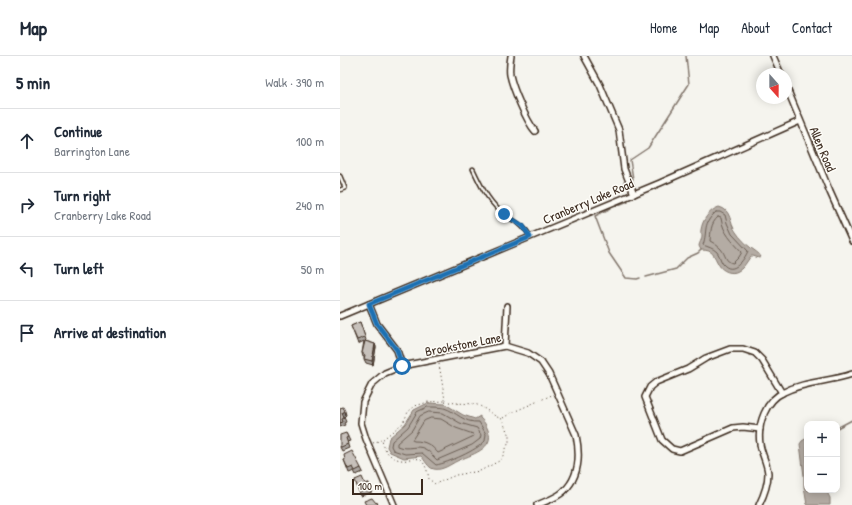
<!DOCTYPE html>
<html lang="en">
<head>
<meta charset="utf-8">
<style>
  body { margin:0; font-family:"Patrick Hand",sans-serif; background:#f2f2f3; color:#1f2937 }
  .controls { position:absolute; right:12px; bottom:12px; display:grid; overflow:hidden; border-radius:8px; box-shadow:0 2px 10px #0003 }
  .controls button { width:36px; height:36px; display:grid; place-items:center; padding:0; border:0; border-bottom:1px solid #e0e1e3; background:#fff; color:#1f2937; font:20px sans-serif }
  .compass { position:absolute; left:416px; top:12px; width:36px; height:36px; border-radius:50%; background:#fff; box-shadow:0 2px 10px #0003; rotate:159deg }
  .scale { position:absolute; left:12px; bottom:10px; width:71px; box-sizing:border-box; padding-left:4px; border:2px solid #3b2a1e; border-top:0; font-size:11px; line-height:14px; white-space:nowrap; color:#3b2a1e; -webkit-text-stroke:3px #fdfcf7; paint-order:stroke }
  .stop { position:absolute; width:12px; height:12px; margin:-9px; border:3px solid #1f6fb2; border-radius:50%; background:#fff }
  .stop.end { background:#1f6fb2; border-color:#fff; box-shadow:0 1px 4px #0008 }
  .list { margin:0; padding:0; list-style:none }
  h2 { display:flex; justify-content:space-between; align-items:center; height:52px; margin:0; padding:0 16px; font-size:17px }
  h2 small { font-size:13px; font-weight:400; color:#747a83 }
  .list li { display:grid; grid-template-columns:26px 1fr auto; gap:12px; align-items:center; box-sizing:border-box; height:64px; padding:0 16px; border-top:1px solid #e0e1e3 }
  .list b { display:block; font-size:15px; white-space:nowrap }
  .list p { margin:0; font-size:13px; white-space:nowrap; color:#747a83 }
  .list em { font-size:13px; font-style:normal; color:#747a83 }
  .icon { flex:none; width:22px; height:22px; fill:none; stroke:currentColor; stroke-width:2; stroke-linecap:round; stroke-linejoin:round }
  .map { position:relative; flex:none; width:512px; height:449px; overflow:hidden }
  header { display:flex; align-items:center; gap:24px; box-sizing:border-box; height:56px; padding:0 20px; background:#fff; border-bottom:1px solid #e0e1e3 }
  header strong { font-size:19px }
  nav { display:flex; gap:22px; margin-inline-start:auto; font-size:14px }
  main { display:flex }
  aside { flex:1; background:#fff }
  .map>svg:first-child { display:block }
  .water { fill:#b4aca4; stroke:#84786e }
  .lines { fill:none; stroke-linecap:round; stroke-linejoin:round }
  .shore { stroke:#6b5e54; stroke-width:1 }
  .stream { stroke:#84786e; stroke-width:1.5 }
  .lane-casing { stroke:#3b2a1e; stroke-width:5.5 }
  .street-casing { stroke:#3b2a1e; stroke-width:8 }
  .path { stroke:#3b2a1e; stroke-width:1; stroke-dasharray:1 3; stroke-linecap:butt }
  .lane { stroke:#fdfcf7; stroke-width:2.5 }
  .street { stroke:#fdfcf7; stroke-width:5 }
  .wall { fill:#aba6a1; stroke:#3b2a1e }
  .shaded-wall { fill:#8b8783; stroke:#3b2a1e }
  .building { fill:#c7c1bb; stroke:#3b2a1e }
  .route { stroke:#1f6fb2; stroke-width:5 }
  .labels { text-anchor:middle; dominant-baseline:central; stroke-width:3; stroke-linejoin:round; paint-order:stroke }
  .street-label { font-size:13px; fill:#3b2a1e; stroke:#fdfcf7 }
</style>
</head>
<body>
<header>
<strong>Map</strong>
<nav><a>Home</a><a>Map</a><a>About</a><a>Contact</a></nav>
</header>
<main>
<aside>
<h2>5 min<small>Walk · 390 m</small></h2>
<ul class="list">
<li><svg class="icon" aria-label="ahead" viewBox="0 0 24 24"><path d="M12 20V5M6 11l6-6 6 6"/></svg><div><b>Continue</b><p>Barrington Lane</p></div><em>100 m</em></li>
<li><svg class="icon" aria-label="right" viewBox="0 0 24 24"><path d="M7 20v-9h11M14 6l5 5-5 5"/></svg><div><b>Turn right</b><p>Cranberry Lake Road</p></div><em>240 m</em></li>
<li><svg class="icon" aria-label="left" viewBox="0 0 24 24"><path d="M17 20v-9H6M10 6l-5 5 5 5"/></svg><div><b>Turn left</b></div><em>50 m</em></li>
<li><svg class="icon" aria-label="arrive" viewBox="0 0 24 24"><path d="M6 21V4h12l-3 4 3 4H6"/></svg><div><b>Arrive at destination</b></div></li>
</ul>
</aside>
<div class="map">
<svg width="512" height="449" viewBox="0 0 512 449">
  <rect width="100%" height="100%" fill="#f5f4ee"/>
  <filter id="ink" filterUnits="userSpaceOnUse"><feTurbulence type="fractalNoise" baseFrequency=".025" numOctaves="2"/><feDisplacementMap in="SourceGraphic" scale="8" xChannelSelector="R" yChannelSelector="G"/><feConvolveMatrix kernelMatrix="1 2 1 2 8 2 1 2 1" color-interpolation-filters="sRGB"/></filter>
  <g filter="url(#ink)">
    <!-- water -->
    <g class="water">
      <path d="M379,151C392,154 389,167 396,176C400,182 406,188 411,192C415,195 419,197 421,201L419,202L413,200H411C407,205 404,212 398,215C392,219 382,215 379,209C373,199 374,194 361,194L359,190C359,187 362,184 362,180C362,175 360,179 361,174C362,165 369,154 379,151Z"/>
      <path d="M88,347L105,348L123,359L135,363L140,360V362C144,365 146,369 148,374C156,393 130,399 117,405C111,408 102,415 94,413C88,412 85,404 81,400L64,402L50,396L47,391L49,382L65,368L74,354Z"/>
      <polygon points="467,382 467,434 486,434 490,442 490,449 467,449 464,431 464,420 460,388 462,385"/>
    </g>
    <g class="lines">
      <!-- shore -->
      <g class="shore">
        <path d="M376,156H380L385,159L387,167L392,178L408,195C404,204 393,220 383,208C380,204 380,200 377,196C373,192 368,191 363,189C368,174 362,168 376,156Z"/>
        <path d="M378,161L381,162C383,177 392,185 402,196L399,201L393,207C385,206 386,199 381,193C378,190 374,187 370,185C371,176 370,168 378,161Z"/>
        <path d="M88,351C93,351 99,351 104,352C117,356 123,367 139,366L146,378L145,385C137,394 108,407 96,409L82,397L65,398L53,394L51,390L52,385L68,371L77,356Z"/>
        <path d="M89,356L103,357L120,367L137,372L141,379L140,383L132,389L97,404C93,401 90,395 85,393C77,388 68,395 57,390V387L72,374L80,360Z"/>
        <path d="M91,362L101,363L116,372L133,378L134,380L98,397C91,389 86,385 74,385L72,384L84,365Z"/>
      </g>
      <!-- stream -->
      <g class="stream">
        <polyline points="293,123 290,104 308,92 349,28 346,0"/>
        <polyline points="283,133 284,126"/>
        <polyline points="276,150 288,145"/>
        <polyline points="271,152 255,160 269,197 286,222 297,223 300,222"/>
        <polyline points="306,221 336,213 347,202 358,197 361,194"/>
        <polyline points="497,372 512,364"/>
      </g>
      <defs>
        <g id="lane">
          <path d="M133,113C140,128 147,143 160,155C170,164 183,167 190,180"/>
          <polyline points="0,120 5,132 0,134"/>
        </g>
        <g id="street">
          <path d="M171,0C170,6 169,13 170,19C173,33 186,64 195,75"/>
          <polyline points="244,0 260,29 279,74 284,113 294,138"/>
          <polyline points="433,0 441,18"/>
          <polyline points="446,30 490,136 512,185"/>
          <polyline points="29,248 37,268 57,294 62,310"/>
          <polyline points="0,260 320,127 460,65"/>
          <polyline points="165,290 167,250"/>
          <polyline points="420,373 403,371 393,372 340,395 332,393 322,384 305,341 310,331 316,326 348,313 366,302 390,293 403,293 415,297 422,304 442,337"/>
          <path d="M54,449L26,383L21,367L23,346L32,328L45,317L62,310L165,290L188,297L201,306L209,318L236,379C240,398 240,420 224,435C217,442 206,445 197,449"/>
          <path d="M419,449C424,439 428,428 428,417C427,406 421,397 420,388C417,368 426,344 444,336C465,325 490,326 512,318"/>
        </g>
      </defs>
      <!-- lane casing -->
      <use href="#lane" class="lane-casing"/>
      <!-- street casing -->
      <use href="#street" class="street-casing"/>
      <!-- path -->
      <g class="path">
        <polyline points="99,308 105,344"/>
        <path d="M105,345C116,348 124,347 134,348C144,350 152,360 162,363L169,380V386L161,404L140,415L116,419L95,428L89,423C88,417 86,409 81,404C77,401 73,404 69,404C54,406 44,397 42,384L63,367L68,356L75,350L88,346Z"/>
        <polyline points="163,362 171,357 212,339"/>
        <polyline points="33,387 41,384"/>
      </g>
      <!-- lane -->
      <use href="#lane" class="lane"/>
      <!-- street -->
      <use href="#street" class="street"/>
    </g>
    <!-- wall -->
    <g class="wall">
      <polygon points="20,266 26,284 25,285 35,288 36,291 33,309 26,307 24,303 25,301 23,301 22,297 24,285 18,288 11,270"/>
      <polygon points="0,352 6,359 4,361 6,366 4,367 5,369 0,371"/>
      <polygon points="6,377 10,385 7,386 9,392 2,395 0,391"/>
      <polygon points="4,404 21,412 23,416 16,419 14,415 9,417"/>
      <polygon points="15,424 25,428 29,427 32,436 21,440"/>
    </g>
    <!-- shaded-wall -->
    <g class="shaded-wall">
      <polygon points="35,288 36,291 33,309 32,305"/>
      <polygon points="5,355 6,359 4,361 2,357"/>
    </g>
    <!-- building -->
    <g class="building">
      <polygon points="20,266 25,281 17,284 11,270"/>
      <polygon points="25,285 35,288 32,305 24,303 25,299 22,297"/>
      <polygon points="3,351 5,355 2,357 4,362 2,363 3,366 0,367 0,352"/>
      <polygon points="6,377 8,381 6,382 8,388 1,391 0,390 0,379"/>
      <polygon points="12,395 21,412 15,415 13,411 8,413 4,404 5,404 4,399"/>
      <polygon points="22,421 25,428 29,427 31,432 19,436 15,424"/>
      <polygon points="32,442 36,447 37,446 38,449 26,449 24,445"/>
    </g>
  </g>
  <g class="lines" filter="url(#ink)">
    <!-- route -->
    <polyline class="route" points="62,310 57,294 37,268 29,248 190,181 183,170 164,158"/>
  </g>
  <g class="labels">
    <!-- street labels -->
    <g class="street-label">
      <text transform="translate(483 93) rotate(67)">Allen Road</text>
      <text transform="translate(248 145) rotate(-23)">Cranberry Lake Road</text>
      <text transform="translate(123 288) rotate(-11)">Brookstone Lane</text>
    </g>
  </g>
</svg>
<div class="controls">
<button>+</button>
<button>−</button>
</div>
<svg class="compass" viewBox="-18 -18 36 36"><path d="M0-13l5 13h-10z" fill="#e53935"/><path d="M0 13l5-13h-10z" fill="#747a83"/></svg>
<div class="scale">100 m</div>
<div class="stop" style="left:62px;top:310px"></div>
<div class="stop end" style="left:164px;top:158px"></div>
</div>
</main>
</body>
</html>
